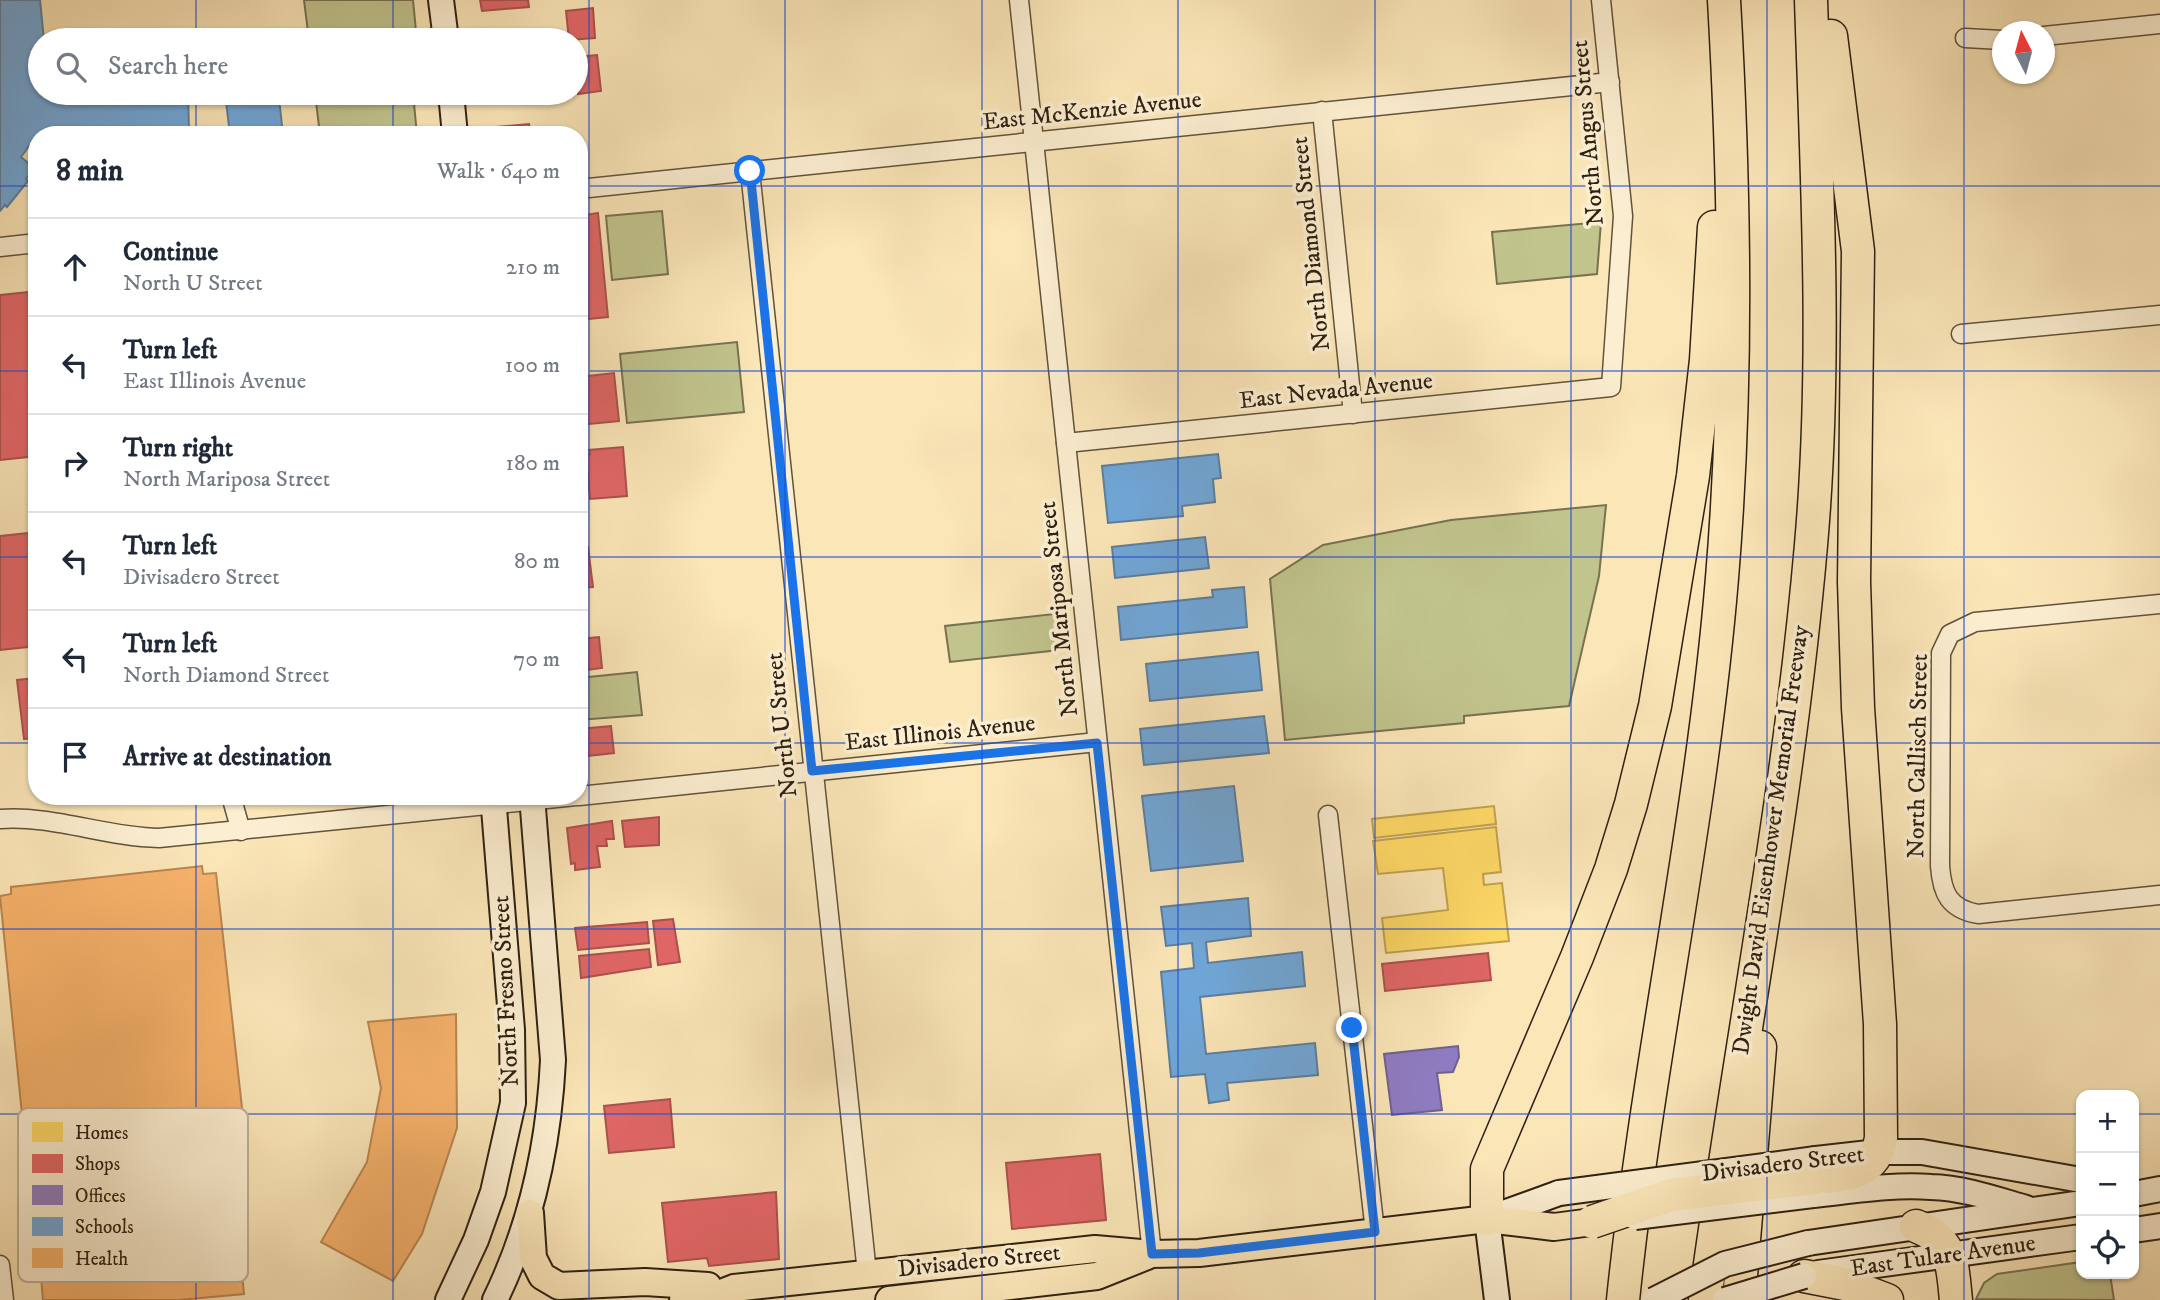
<!DOCTYPE html>
<html lang="en">
<head>
<meta charset="utf-8">
<style>
  body { margin:0; font-family:"IM FELL DW Pica",serif; background:#f6f6f7; color:#1f2937 }
  .controls { position:absolute; right:21px; bottom:21px; display:grid; overflow:hidden; border-radius:14px; box-shadow:0 2px 5px #0004 }
  .controls button { width:63px; height:63px; display:grid; place-items:center; padding:0; border:0; border-bottom:2px solid #e0e1e3; background:#fff; color:#1f2937; font:35px sans-serif }
  .compass { position:absolute; left:1992px; top:21px; width:63px; height:63px; border-radius:50%; background:#fff; box-shadow:0 2px 5px #0004; rotate:354deg }
  .stop { position:absolute; width:21px; height:21px; margin:-16px; border:5px solid #1a73e8; border-radius:50%; background:#fff }
  .stop.end { background:#1a73e8; border-color:#fff; box-shadow:0 2px 7px #0008 }
  .list { margin:0; padding:0; list-style:none }
  h2 { display:flex; justify-content:space-between; align-items:center; height:91px; margin:0; padding:0 28px; font-size:30px }
  h2 small { font-size:23px; font-weight:400; color:#747a83 }
  .list li { display:grid; grid-template-columns:46px 1fr auto; gap:21px; align-items:center; box-sizing:border-box; height:98px; padding:0 28px; border-top:2px solid #e0e1e3 }
  .list b { display:block; font-size:26px; white-space:nowrap }
  .list p { margin:0; font-size:23px; white-space:nowrap; color:#747a83 }
  .list em { font-size:23px; font-style:normal; color:#747a83 }
  .icon { flex:none; width:38px; height:38px; fill:none; stroke:currentColor; stroke-width:2; stroke-linecap:round; stroke-linejoin:round }
  .map { position:relative; flex:none; width:2160px; height:1300px; overflow:hidden }
  .search { position:absolute; background:#fff; box-shadow:0 2px 5px #0004; left:28px; top:28px; width:560px; height:77px; display:flex; align-items:center; gap:18px; box-sizing:border-box; padding:0 24px; border-radius:38px; color:#747a83; font-size:26px }
  .panel { position:absolute; background:#fff; box-shadow:0 2px 5px #0004; left:28px; top:126px; width:560px; height:679px; border-radius:28px }
  .map>svg:first-child { display:block }
  .green { fill:#c1c48d; stroke:#787250; stroke-width:2 }
  .homes { fill:#ffd966; stroke:#c0a24d; stroke-width:2 }
  .shops { fill:#e06666; stroke:#ab514d; stroke-width:2 }
  .offices { fill:#8e7cc3; stroke:#71608e; stroke-width:2 }
  .schools { fill:#6fa8dc; stroke:#5c7f9f; stroke-width:2 }
  .health { fill:#f6b26b; stroke:#ba8650; stroke-width:2 }
  .lines { fill:none; stroke-linecap:round; stroke-linejoin:round }
  .minor-casing { stroke:#61523c; stroke-width:21 }
  .secondary-casing { stroke:#2e2012; stroke-width:28 }
  .primary-casing { stroke:#2e2012; stroke-width:30 }
  .motorway-casing { stroke:#2e2012; stroke-width:35 }
  .minor { stroke:#fcefd1; stroke-width:18 }
  .secondary { stroke:#fcefd1; stroke-width:24 }
  .primary { stroke:#fbe6b8; stroke-width:26 }
  .motorway { stroke:#fbe6b8; stroke-width:32 }
  .secondary-bridge-casing { stroke:#2e2012; stroke-width:28; stroke-linecap:butt }
  .motorway-bridge-casing { stroke:#2e2012; stroke-width:35; stroke-linecap:butt }
  .secondary-bridge { stroke:#fcefd1; stroke-width:24 }
  .motorway-bridge { stroke:#fbe6b8; stroke-width:32 }
  .route { stroke:#1a73e8; stroke-width:9 }
  .grid { fill:none; stroke:#1d4ed8; stroke-width:2; stroke-opacity:0.55 }
  .labels { text-anchor:middle; dominant-baseline:central; stroke-width:7; stroke-linejoin:round; paint-order:stroke }
  .street-label { font-size:24px; fill:#2e2012; stroke:#fcefd1 }
  .key { fill:#fcefd1; stroke:#beb198; stroke-width:2 }
  .key-label { font-size:19px; fill:#2e2012 }
</style>
</head>
<body>
<div class="map">
<svg width="2160" height="1300" viewBox="0 0 2160 1300">
  <rect width="100%" height="100%" fill="#fbe6b8"/>
  <filter id="stains"><feTurbulence type="fractalNoise" baseFrequency=".00286" numOctaves="4"/><feColorMatrix values="0 0 0 0 .2 0 0 0 0 .09 0 0 0 0 .02 0 0 0 .5 -.17"/></filter>
  <radialGradient id="worn" r=".72"><stop offset=".6" stop-color="#630" stop-opacity="0"/><stop offset="1" stop-color="#630" stop-opacity=".3"/></radialGradient>
  <!-- green -->
  <g class="green">
    <polygon points="304,0 413,0 416,31 309,40"/>
    <polygon points="315,93 413,93 417,135 320,135"/>
    <polygon points="662,211 668,274 612,280 606,216"/>
    <polygon points="1601,222 1597,274 1497,284 1492,232"/>
    <polygon points="737,342 744,412 627,423 620,354"/>
    <polygon points="1606,505 1599,576 1569,706 1464,716 1464,723 1285,740 1270,579 1323,545 1451,520"/>
    <polygon points="1063,613 1068,649 950,662 945,626"/>
    <polygon points="637,672 642,715 579,720 579,678"/>
    <polygon points="2081,1262 2081,1274 2110,1274 2114,1300 1976,1299 1984,1283 1997,1274"/>
  </g>
  <!-- homes -->
  <g class="homes">
    <polygon points="1494,806 1496,824 1374,838 1372,819"/>
    <polygon points="1496,827 1501,872 1483,874 1484,885 1502,883 1509,941 1386,953 1382,918 1448,910 1443,868 1378,874 1373,841"/>
  </g>
  <!-- shops -->
  <g class="shops">
    <polygon points="480,0 528,0 529,7 482,11"/>
    <polygon points="593,8 595,38 569,40 566,11"/>
    <polygon points="415,32 416,40 381,40 380,36"/>
    <polygon points="597,55 601,91 578,94 576,57"/>
    <polygon points="506,93 538,93 538,97 507,100"/>
    <polygon points="529,124 531,135 485,135 485,128"/>
    <polygon points="598,213 608,317 579,320 579,216"/>
    <polygon points="37,291 37,456 0,460 0,295"/>
    <polygon points="614,373 619,421 579,425 579,377"/>
    <polygon points="623,447 627,496 590,499 586,455 590,454 589,450"/>
    <polygon points="37,532 37,646 0,650 0,536"/>
    <polygon points="588,547 593,587 579,588 579,548"/>
    <polygon points="599,637 602,668 579,671 579,639"/>
    <polygon points="37,678 37,738 24,739 17,680"/>
    <polygon points="611,726 614,753 579,757 579,729"/>
    <polygon points="659,817 659,845 625,847 622,821"/>
    <polygon points="612,821 614,839 606,839 607,846 597,846 600,867 575,870 575,863 571,864 567,828"/>
    <polygon points="673,919 680,962 658,965 653,921"/>
    <polygon points="647,922 649,943 578,950 575,928"/>
    <polygon points="649,949 651,967 581,978 579,956"/>
    <polygon points="1488,953 1491,980 1385,991 1382,964"/>
    <polygon points="670,1099 674,1147 609,1153 604,1106"/>
    <polygon points="1100,1154 1106,1220 1012,1229 1006,1163"/>
    <polygon points="776,1192 779,1259 709,1266 707,1258 668,1262 662,1203"/>
  </g>
  <!-- offices -->
  <polygon class="offices" points="1458,1046 1459,1057 1453,1072 1437,1073 1442,1110 1392,1115 1384,1054"/>
  <!-- schools -->
  <g class="schools">
    <polygon points="0,0 40,0 44,40 40,40 40,93 188,93 189,130 177,132 177,135 37,135 21,157 34,168 26,179 28,181 7,207 5,205 0,211"/>
    <polygon points="279,98 283,135 230,135 226,101"/>
    <polygon points="1218,454 1221,478 1213,479 1215,502 1182,506 1183,516 1108,523 1102,466"/>
    <polygon points="1205,537 1209,568 1115,578 1112,547"/>
    <polygon points="1244,587 1247,627 1121,640 1118,607 1213,597 1212,590"/>
    <polygon points="1258,652 1262,690 1150,701 1146,664"/>
    <polygon points="1264,716 1269,753 1144,765 1140,729"/>
    <polygon points="1234,786 1243,861 1151,871 1142,796"/>
    <polygon points="1248,898 1251,936 1206,942 1208,963 1302,952 1305,986 1200,997 1206,1054 1315,1043 1318,1075 1227,1083 1229,1100 1209,1103 1205,1074 1171,1077 1161,972 1194,968 1192,943 1166,946 1161,907"/>
  </g>
  <!-- health -->
  <g class="health">
    <polygon points="202,866 203,874 216,873 244,1126 230,1127 232,1142 27,1164 0,896 11,894 11,887"/>
    <polygon points="456,1014 457,1128 422,1234 393,1281 321,1242 367,1162 381,1088 368,1022"/>
    <polygon points="234,1190 244,1294 179,1300 43,1300 35,1208"/>
  </g>
  <g class="lines">
    <defs>
      <g id="minor">
        <polyline points="1019,0 1152,1254"/>
        <polyline points="2044,36 2160,24"/>
        <polyline points="1965,38 2002,40"/>
        <polyline points="1322,111 1353,414"/>
        <polyline points="750,171 867,1273"/>
        <polyline points="579,189 1610,82"/>
        <polyline points="0,247 37,243"/>
        <polyline points="1961,334 2160,315"/>
        <polyline points="1066,443 1611,387 1623,216 1601,0"/>
        <path d="M2160,604L1975,622L1950,634L1941,653L1940,866C1942,893 1949,909 1978,914L2160,895"/>
        <polyline points="231,796 241,831"/>
        <polyline points="579,796 1097,742"/>
        <polyline points="1328,815 1375,1232"/>
        <path d="M0,819C53,815 105,837 159,838L576,796"/>
        <polyline points="0,1265 4,1300"/>
      </g>
      <g id="secondary">
        <polyline points="441,0 446,40"/>
        <polyline points="451,93 455,135"/>
        <polyline points="1816,1159 1878,1152 1922,1152 2081,1180"/>
        <polyline points="2134,1194 2160,1189"/>
        <path d="M1813,1195C1852,1191 1892,1184 1931,1187C1964,1188 1995,1199 2026,1208"/>
        <polyline points="2134,1230 2160,1226"/>
        <polyline points="1808,1243 2081,1203"/>
        <polyline points="1818,1273 2081,1237"/>
        <polyline points="448,1300 476,1240 493,1192 513,1103 512,1030 493,796"/>
        <path d="M495,1300C532,1224 549,1144 553,1060L532,796"/>
        <polyline points="1497,1300 1487,1219 1559,1193"/>
      </g>
      <g id="primary">
        <polyline points="530,1213 533,1258 542,1276 559,1286 645,1282 708,1286"/>
        <polyline points="683,1300 711,1297 734,1288 1095,1249 1152,1254 1199,1253 1487,1219 1554,1227 1592,1222"/>
        <polyline points="889,1300 1097,1276 1147,1256"/>
      </g>
      <g id="motorway">
        <path d="M1815,1178C1845,1175 1876,1175 1881,1138L1880,1024L1858,708L1854,582L1858,251L1831,36"/>
        <polyline points="1487,1219 1487,1169 1577,957 1611,869 1631,804 1655,706 1693,476 1706,360 1714,227"/>
        <path d="M1916,1226C1954,1241 1952,1264 1956,1300"/>
        <polyline points="1804,1276 1845,1284 1887,1300"/>
        <path d="M1623,1300C1648,1058 1702,820 1722,578C1738,385 1735,193 1724,0"/>
        <path d="M1705,1300C1739,1048 1789,799 1811,545C1827,364 1817,182 1811,0"/>
        <polyline points="1739,1300 1760,1047"/>
      </g>
    </defs>
    <!-- minor casing -->
    <use href="#minor" class="minor-casing"/>
    <!-- secondary casing -->
    <use href="#secondary" class="secondary-casing"/>
    <!-- primary casing -->
    <use href="#primary" class="primary-casing"/>
    <!-- motorway casing -->
    <use href="#motorway" class="motorway-casing"/>
    <!-- minor -->
    <use href="#minor" class="minor"/>
    <!-- secondary -->
    <use href="#secondary" class="secondary"/>
    <!-- primary -->
    <use href="#primary" class="primary"/>
    <!-- motorway -->
    <use href="#motorway" class="motorway"/>
    <defs>
      <g id="secondary-bridge">
        <polyline points="1559,1193 1816,1159"/>
        <polyline points="1635,1217 1813,1195"/>
        <polyline points="1654,1300 1725,1264 1808,1243"/>
        <polyline points="1725,1300 1804,1276"/>
      </g>
      <polyline id="motorway-bridge" points="1592,1222 1671,1195 1815,1178"/>
    </defs>
    <!-- secondary-bridge casing -->
    <use href="#secondary-bridge" class="secondary-bridge-casing"/>
    <!-- motorway-bridge casing -->
    <use href="#motorway-bridge" class="motorway-bridge-casing"/>
    <!-- secondary-bridge -->
    <use href="#secondary-bridge" class="secondary-bridge"/>
    <!-- motorway-bridge -->
    <use href="#motorway-bridge" class="motorway-bridge"/>
  </g>
  <g class="lines">
    <!-- route -->
    <polyline class="route" points="750,171 812,771 1097,743 1152,1254 1199,1253 1375,1232 1352,1028"/>
  </g>
  <!-- grid -->
  <path class="grid" d="M196,0V40M393,0V40M589,0V1300M785,0V1300M982,0V1300M1178,0V1300M1375,0V1300M1571,0V1300M1767,0V1300M1964,0V1300M196,93V135M393,93V135M0,186H37M579,186H2160M0,371H37M579,371H2160M0,557H37M579,557H2160M0,743H37M579,743H2160M196,796V1300M393,796V1300M0,929H2160M0,1114H2081M2134,1114H2160"/>
  <g class="labels">
    <!-- street labels -->
    <g class="street-label">
      <text transform="translate(1092 111) rotate(-6)">East McKenzie Avenue</text>
      <text transform="translate(1588 133) rotate(-95)">North Angus Street</text>
      <text transform="translate(1311 244) rotate(-96)">North Diamond Street</text>
      <text transform="translate(1336 391) rotate(-6)">East Nevada Avenue</text>
      <text transform="translate(1059 609) rotate(-96)">North Mariposa Street</text>
      <text transform="translate(782 725) rotate(-96)">North U Street</text>
      <text transform="translate(940 733) rotate(-6)">East Illinois Avenue</text>
      <text transform="translate(1918 756) rotate(-89)">North Callisch Street</text>
      <text transform="translate(1771 840) rotate(-82)">Dwight David Eisenhower Memorial Freeway</text>
      <text transform="translate(506 991) rotate(-93)">North Fresno Street</text>
      <text transform="translate(1783 1164) rotate(-7)">Divisadero Street</text>
      <text transform="translate(1943 1256) rotate(-8)">East Tulare Avenue</text>
      <text transform="translate(979 1261) rotate(-6)">Divisadero Street</text>
    </g>
  </g>
  <!-- legend -->
  <rect x="18" y="1108" width="230" height="174" rx="10" class="key"/>
  <rect x="32" y="1122" width="31" height="20" fill="#ffd966"/>
  <rect x="32" y="1154" width="31" height="19" fill="#e06666"/>
  <rect x="32" y="1185" width="31" height="20" fill="#8e7cc3"/>
  <rect x="32" y="1217" width="31" height="19" fill="#6fa8dc"/>
  <rect x="32" y="1248" width="31" height="20" fill="#f6b26b"/>
  <g class="key-label">
    <text x="75" y="1139">Homes</text>
    <text x="75" y="1170">Shops</text>
    <text x="75" y="1202">Offices</text>
    <text x="75" y="1233">Schools</text>
    <text x="75" y="1265">Health</text>
  </g>
  <rect width="100%" height="100%" filter="url(#stains)"/>
  <rect width="100%" height="100%" fill="url(#worn)"/>
</svg>
<div class="controls">
<button>+</button>
<button>−</button>
<button><svg class="icon" aria-label="locate" viewBox="0 0 24 24"><circle cx="12" cy="12" r="6"/><path d="M12 2v4M12 18v4M2 12h4M18 12h4"/></svg></button>
</div>
<svg class="compass" viewBox="-18 -18 36 36"><path d="M0-13l5 13h-10z" fill="#e53935"/><path d="M0 13l5-13h-10z" fill="#747a83"/></svg>
<div class="stop" style="left:750px;top:171px"></div>
<div class="stop end" style="left:1352px;top:1028px"></div>
<div class="search"><svg class="icon" aria-label="search" viewBox="0 0 24 24"><circle cx="10" cy="10" r="6"/><path d="M15 15l6 6"/></svg>Search here</div>
<section class="panel">
<h2>8 min<small>Walk · 640 m</small></h2>
<ul class="list">
<li><svg class="icon" aria-label="ahead" viewBox="0 0 24 24"><path d="M12 20V5M6 11l6-6 6 6"/></svg><div><b>Continue</b><p>North U Street</p></div><em>210 m</em></li>
<li><svg class="icon" aria-label="left" viewBox="0 0 24 24"><path d="M17 20v-9H6M10 6l-5 5 5 5"/></svg><div><b>Turn left</b><p>East Illinois Avenue</p></div><em>100 m</em></li>
<li><svg class="icon" aria-label="right" viewBox="0 0 24 24"><path d="M7 20v-9h11M14 6l5 5-5 5"/></svg><div><b>Turn right</b><p>North Mariposa Street</p></div><em>180 m</em></li>
<li><svg class="icon" aria-label="left" viewBox="0 0 24 24"><path d="M17 20v-9H6M10 6l-5 5 5 5"/></svg><div><b>Turn left</b><p>Divisadero Street</p></div><em>80 m</em></li>
<li><svg class="icon" aria-label="left" viewBox="0 0 24 24"><path d="M17 20v-9H6M10 6l-5 5 5 5"/></svg><div><b>Turn left</b><p>North Diamond Street</p></div><em>70 m</em></li>
<li><svg class="icon" aria-label="arrive" viewBox="0 0 24 24"><path d="M6 21V4h12l-3 4 3 4H6"/></svg><div><b>Arrive at destination</b></div></li>
</ul>
</section>
</div>
</body>
</html>
